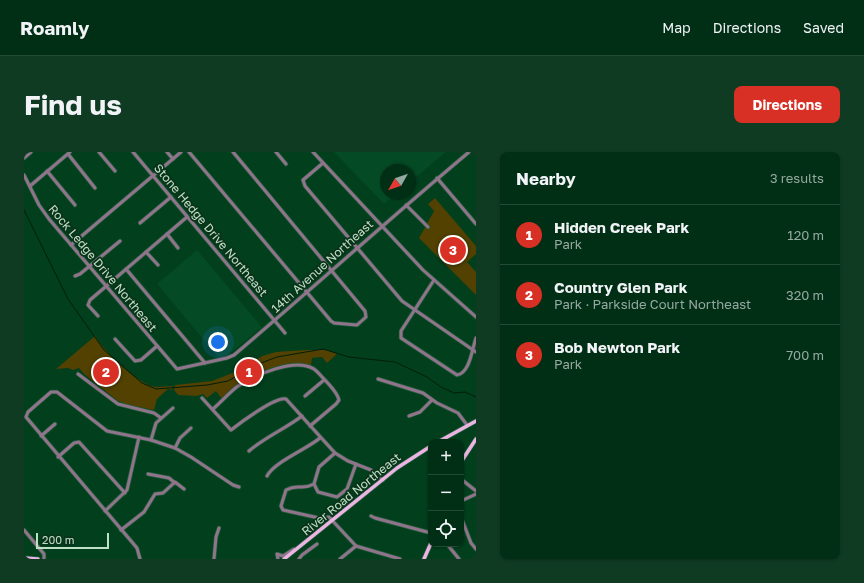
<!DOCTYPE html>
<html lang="en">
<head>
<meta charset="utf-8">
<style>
  body { margin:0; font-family:"Golos Text",sans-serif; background:#0f3b23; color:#f1f3f6 }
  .controls { position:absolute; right:12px; bottom:12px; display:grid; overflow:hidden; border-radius:8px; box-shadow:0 1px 3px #0004 }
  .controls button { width:36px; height:36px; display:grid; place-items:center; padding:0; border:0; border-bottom:1px solid #234a35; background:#012f16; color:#f1f3f6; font:20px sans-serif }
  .compass { position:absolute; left:356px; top:12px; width:36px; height:36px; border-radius:50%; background:#012f16; box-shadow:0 1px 3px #0004; rotate:230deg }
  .scale { position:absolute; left:12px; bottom:10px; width:73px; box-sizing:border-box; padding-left:4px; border:2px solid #bee1c6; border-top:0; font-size:11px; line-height:14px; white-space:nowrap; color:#bee1c6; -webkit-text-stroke:3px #0b321a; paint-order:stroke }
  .you { position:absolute; left:194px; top:190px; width:14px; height:14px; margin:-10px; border:3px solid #fff; border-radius:50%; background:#1a73e8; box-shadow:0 0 0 6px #1a73e833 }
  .badge { display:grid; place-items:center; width:26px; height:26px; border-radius:50%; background:#d93025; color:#fff; font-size:13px; font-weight:700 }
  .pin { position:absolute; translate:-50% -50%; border:2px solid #fff; box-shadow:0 1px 4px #0006 }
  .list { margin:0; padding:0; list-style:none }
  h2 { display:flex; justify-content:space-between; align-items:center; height:52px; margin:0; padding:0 16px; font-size:17px }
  h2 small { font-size:13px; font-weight:400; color:#96a9a1 }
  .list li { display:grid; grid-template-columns:26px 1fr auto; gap:12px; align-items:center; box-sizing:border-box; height:60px; padding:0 16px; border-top:1px solid #234a35 }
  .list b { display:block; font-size:15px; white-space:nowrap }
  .list p { margin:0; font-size:13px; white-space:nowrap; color:#96a9a1 }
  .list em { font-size:13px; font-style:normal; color:#96a9a1 }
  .icon { flex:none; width:22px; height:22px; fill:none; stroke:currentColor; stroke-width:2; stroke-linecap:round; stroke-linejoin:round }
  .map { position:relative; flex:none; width:452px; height:407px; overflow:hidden; border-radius:8px }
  header { display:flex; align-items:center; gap:24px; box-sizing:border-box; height:56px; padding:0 20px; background:#012f16; border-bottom:1px solid #234a35 }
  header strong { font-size:19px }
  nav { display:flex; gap:22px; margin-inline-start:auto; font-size:14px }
  .intro { display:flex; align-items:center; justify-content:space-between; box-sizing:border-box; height:96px; padding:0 24px }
  h1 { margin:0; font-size:28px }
  .button { padding:10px 18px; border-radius:8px; background:#d93025; color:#fff; font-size:14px; font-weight:700 }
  main { display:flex; gap:24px; padding:0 24px }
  aside { flex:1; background:#012f16; border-radius:8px; box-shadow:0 1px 3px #0004 }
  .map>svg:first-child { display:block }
  .built { fill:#044a24 }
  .green { fill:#524100 }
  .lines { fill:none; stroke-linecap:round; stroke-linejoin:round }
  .stream { stroke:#011e0b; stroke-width:1 }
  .minor-casing { stroke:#235c3b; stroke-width:4.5 }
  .major-casing { stroke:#235c3b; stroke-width:5 }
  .minor { stroke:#90748b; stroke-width:3 }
  .major { stroke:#ecb4e2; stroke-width:3.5 }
  .labels { text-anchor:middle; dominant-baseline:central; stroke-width:3.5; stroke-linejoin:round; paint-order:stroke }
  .street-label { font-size:12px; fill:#bee1c6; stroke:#0b321a }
</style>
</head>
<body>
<header>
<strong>Roamly</strong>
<nav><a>Map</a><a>Directions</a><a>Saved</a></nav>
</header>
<div class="intro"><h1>Find us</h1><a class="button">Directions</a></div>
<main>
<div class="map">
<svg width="452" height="407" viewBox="0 0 452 407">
  <rect width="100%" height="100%" fill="#013f1d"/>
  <!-- built -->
  <g class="built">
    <polygon points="310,0 422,0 386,30 386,18 362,18 362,42 372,42 360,52"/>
    <polygon points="173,98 238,175 203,204 194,205 133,132"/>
  </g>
  <!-- green -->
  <g class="green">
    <polygon points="411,46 452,94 452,102 443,110 452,120 452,143 395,86 410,59 404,52"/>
    <path d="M71,184C80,199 115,234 133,235C138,235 144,234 149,234L148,238L144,237L133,247L130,258L104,253L94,249L60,222L55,216L49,218L44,216L32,217Z"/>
    <path d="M282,198H303L313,202L303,211L298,205L288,206L287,213C253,206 223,227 197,246L192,239L183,246L179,242L173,244L154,243L150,238L151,233L188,229L216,218L238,204L252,200Z"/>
  </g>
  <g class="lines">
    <!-- stream -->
    <polyline class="stream" points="0,58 44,147 80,198 118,231 132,237 183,233 204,229 237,211 253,205 299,197 325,205 371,210 403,225 417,235 430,241 441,240 452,245"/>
    <defs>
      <g id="minor">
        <polyline points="75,0 91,19"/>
        <polyline points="109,0 261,181"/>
        <polyline points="143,0 149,7"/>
        <polyline points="165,0 307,169 310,171 333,173 342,165 341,159 209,0"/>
        <polyline points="252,0 262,12"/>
        <polyline points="289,0 399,118 452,165"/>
        <polyline points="44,2 71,36"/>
        <polyline points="0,6 7,0"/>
        <polyline points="299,11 279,28 281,34 378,149 452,200"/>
        <polyline points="23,19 51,53"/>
        <path d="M0,23L15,53L25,67L153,217L203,206L210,203C289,136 365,67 445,0"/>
        <polyline points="413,26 452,72"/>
        <polyline points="6,34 46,0"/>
        <polyline points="382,53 404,75"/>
        <polyline points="116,71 147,45"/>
        <polyline points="143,82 154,96"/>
        <polyline points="47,93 157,0"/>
        <polyline points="122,100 134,113"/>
        <polyline points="102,117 181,211"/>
        <polyline points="51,124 56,122 96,89"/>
        <path d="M410,128L377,179V186L433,223C446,221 448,197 452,186"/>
        <polyline points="74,164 64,153 66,148 163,65"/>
        <polyline points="91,187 111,209 117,208 133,194"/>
        <polyline points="54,222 94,252 130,261 137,266"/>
        <polyline points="354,227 399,241 413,251 434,261 443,273"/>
        <polyline points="281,244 300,228"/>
        <path d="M178,246L207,278C216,271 252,244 262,247L311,301L324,309L347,318L359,328"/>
        <path d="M189,257C196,251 208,238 214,234C232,223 270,205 290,217C294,220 297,224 301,228C306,234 313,240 315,248L312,252L286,274"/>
        <polyline points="385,264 396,260 408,248"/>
        <polyline points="17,284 31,272"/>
        <polyline points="127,288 132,271 149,256"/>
        <polyline points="151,296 156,286 167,276"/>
        <path d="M225,299C241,285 261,277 278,264"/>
        <polyline points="311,301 295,315 290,332 294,340 313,345 323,337 332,312"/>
        <polyline points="34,305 50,291 55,290 101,341"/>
        <polyline points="124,322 145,326 151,331"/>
        <path d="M243,324C250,310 283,297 296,286"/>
        <polyline points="437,327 452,339"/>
        <path d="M290,332C277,339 275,331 262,338L257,354L259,358L295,366L305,365L332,394L376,407"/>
        <polyline points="437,349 452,342"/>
        <polyline points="81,359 103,338 115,285"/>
        <polyline points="347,364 351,366 407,381"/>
        <polyline points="437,365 447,391 452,397"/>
        <polyline points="0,378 20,402 20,407"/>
        <polyline points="97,378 120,360 131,342 139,341 151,330 160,337"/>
        <polyline points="423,392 435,407"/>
        <polyline points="116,407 113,396 2,265 4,260 27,240 33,240 83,279 127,288 151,296 167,305 209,333 215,335"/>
        <polyline points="190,407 192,385 195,376"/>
        <polyline points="254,407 253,402 259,404 270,397"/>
        <polyline points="275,407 278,403 293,392"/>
        <polyline points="316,407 332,394"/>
      </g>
      <g id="major">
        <polyline points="414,290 452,269"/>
        <polyline points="437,310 452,287"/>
        <polyline points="0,406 14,407"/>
        <polyline points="260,407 373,316 407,294"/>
        <polyline points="400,407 407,391"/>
      </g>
    </defs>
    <!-- minor casing -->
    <use href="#minor" class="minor-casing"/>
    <!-- major casing -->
    <use href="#major" class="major-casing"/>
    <!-- minor -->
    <use href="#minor" class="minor"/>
    <!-- major -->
    <use href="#major" class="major"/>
  </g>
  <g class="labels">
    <!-- street labels -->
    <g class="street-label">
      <text transform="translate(187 78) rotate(50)">Stone Hedge Drive Northeast</text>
      <text transform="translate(298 114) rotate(-42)">14th Avenue Northeast</text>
      <text transform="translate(79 116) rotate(50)">Rock Ledge Drive Northeast</text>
      <text transform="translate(327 342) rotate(-39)">River Road Northeast</text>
    </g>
  </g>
</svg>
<div class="controls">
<button>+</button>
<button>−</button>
<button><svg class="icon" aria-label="locate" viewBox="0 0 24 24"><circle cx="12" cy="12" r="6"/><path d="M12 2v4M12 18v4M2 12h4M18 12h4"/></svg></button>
</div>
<svg class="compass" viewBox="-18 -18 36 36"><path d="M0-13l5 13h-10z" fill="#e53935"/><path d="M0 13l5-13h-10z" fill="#96a9a1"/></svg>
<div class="scale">200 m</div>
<div class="you"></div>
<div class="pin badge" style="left:225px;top:220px">1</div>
<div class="pin badge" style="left:82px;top:220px">2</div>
<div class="pin badge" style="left:429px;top:98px">3</div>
</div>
<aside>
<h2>Nearby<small>3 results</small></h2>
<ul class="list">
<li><span class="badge">1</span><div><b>Hidden Creek Park</b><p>Park</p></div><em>120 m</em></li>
<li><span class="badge">2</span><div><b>Country Glen Park</b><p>Park · Parkside Court Northeast</p></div><em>320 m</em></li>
<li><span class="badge">3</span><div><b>Bob Newton Park</b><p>Park</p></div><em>700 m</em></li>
</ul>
</aside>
</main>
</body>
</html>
